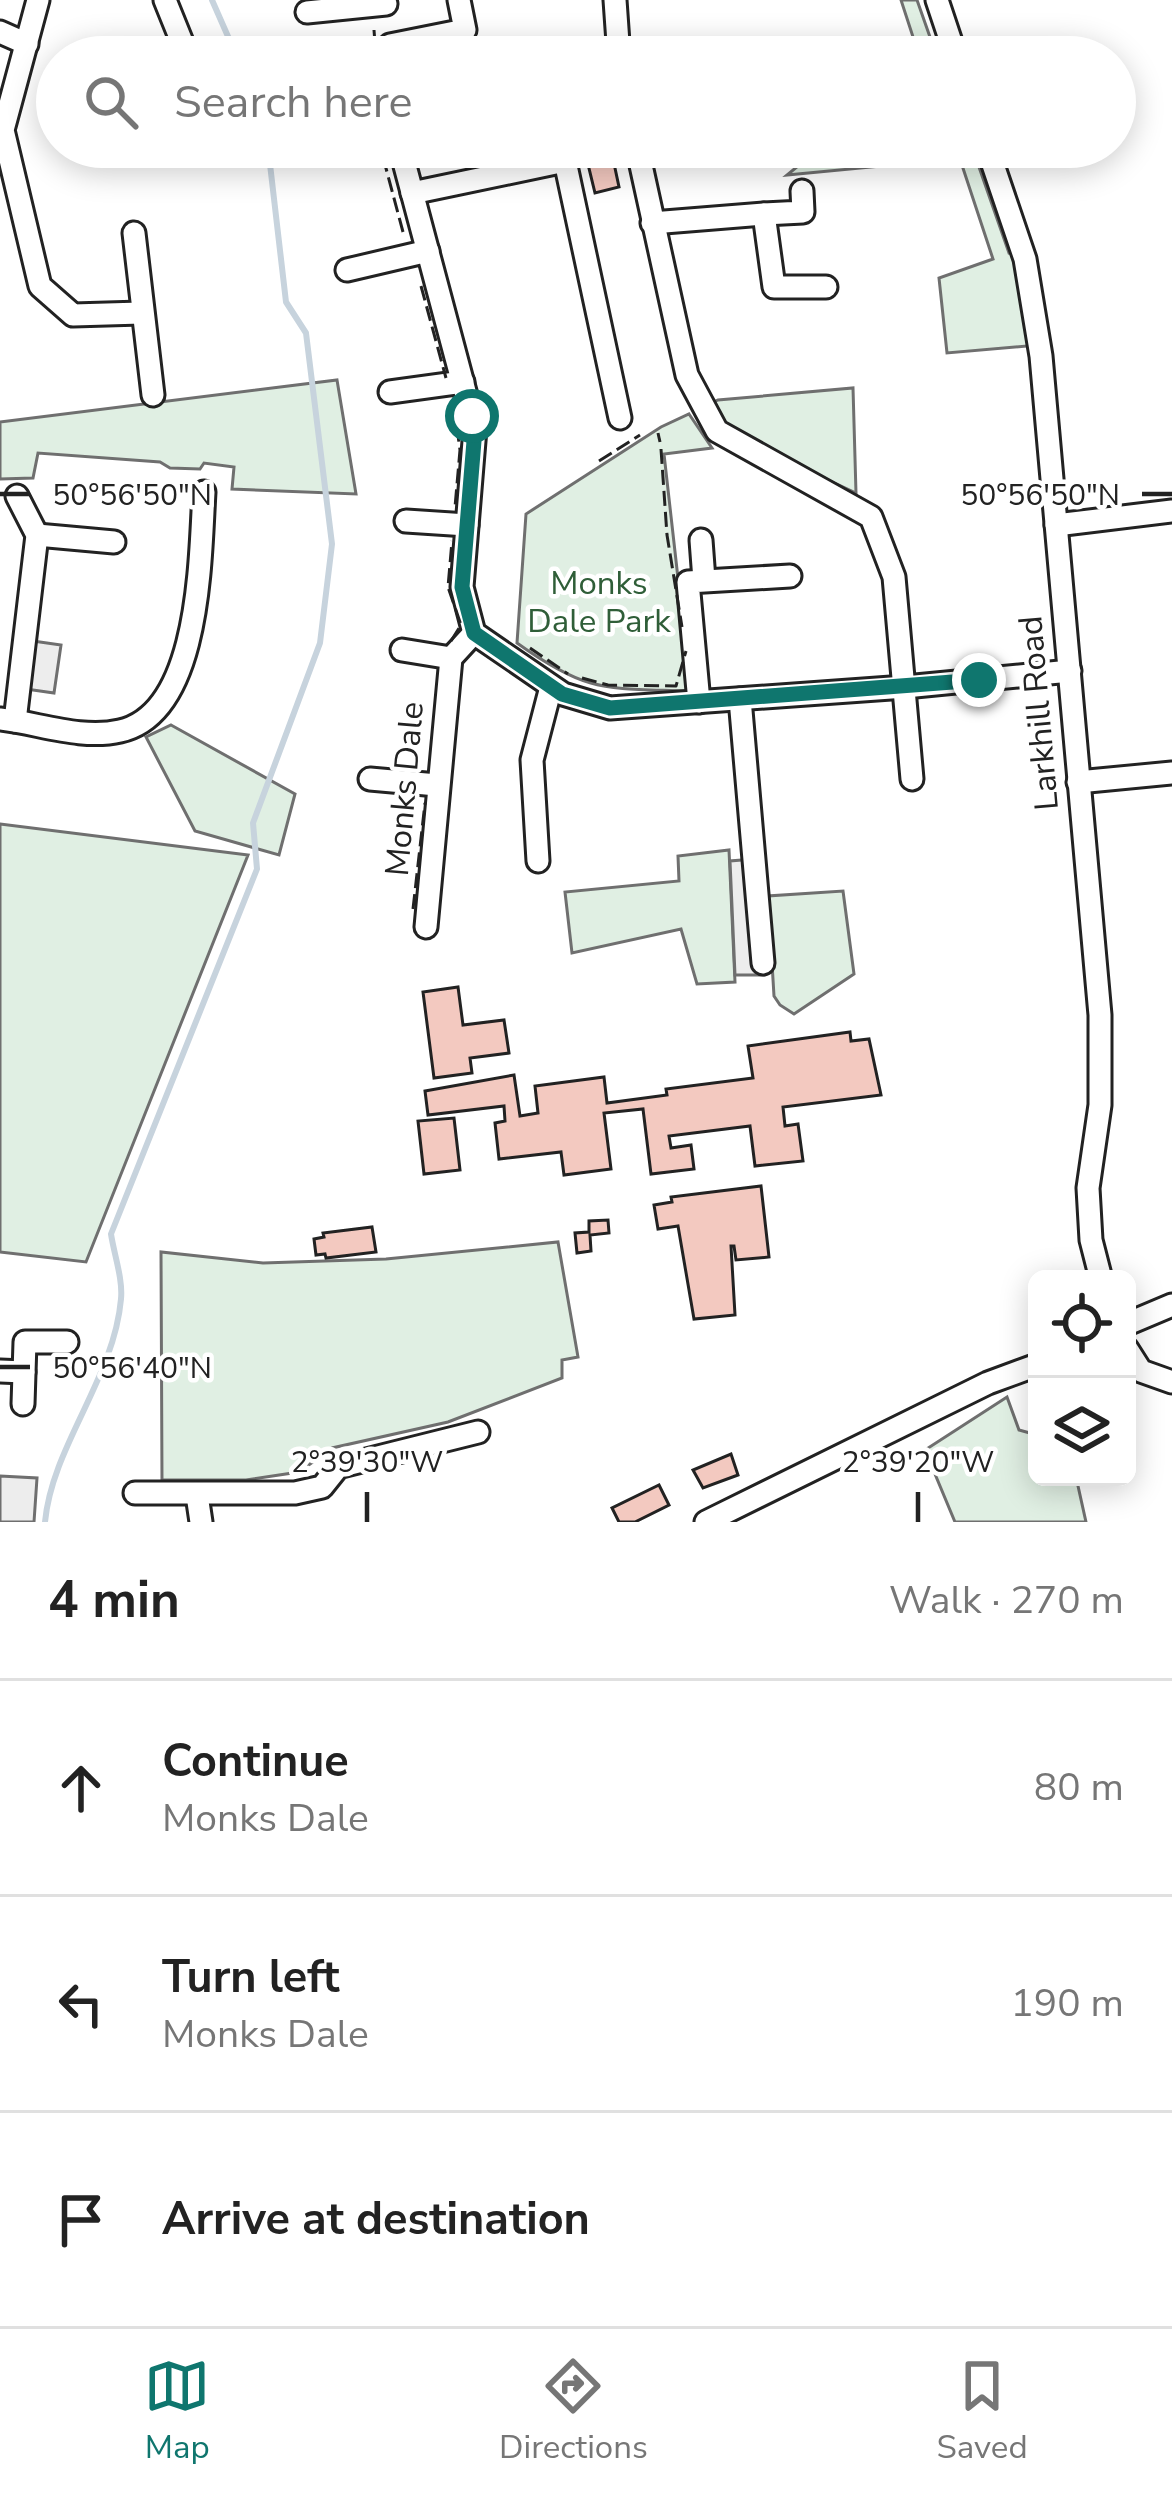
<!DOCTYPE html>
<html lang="en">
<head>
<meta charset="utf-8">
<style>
  body { margin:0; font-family:"Nunito Sans",sans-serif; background:#f6f6f6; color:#222 }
  .controls { position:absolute; right:36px; bottom:36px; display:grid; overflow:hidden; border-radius:18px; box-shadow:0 6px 30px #0003 }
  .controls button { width:108px; height:108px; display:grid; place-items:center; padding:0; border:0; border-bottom:3px solid #e0e0e0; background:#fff; color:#222; font:60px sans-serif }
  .stop { position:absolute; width:36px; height:36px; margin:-27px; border:9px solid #0f766e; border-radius:50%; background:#fff }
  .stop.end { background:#0f766e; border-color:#fff; box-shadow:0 3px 12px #0008 }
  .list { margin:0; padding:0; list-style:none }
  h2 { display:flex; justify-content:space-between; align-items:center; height:156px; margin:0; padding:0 48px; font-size:51px }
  h2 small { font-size:39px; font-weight:400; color:#767676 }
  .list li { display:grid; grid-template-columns:78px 1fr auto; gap:36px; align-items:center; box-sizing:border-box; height:216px; padding:0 48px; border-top:3px solid #e0e0e0 }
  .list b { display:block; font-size:45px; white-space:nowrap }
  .list p { margin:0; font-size:39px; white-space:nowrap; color:#767676 }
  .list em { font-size:39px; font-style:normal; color:#767676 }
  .icon { flex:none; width:66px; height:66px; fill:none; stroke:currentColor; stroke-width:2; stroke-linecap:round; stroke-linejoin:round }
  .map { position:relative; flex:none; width:1172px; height:1522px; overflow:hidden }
  .search { position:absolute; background:#fff; box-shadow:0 6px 30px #0003; left:36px; right:36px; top:36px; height:132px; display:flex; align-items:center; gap:30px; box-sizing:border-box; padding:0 42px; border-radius:66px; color:#767676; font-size:45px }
  .sheet { height:804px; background:#fff }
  nav { display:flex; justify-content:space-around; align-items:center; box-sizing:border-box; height:168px; border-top:3px solid #e0e0e0; background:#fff; font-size:33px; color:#767676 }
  nav a { display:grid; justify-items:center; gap:6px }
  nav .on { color:#0f766e }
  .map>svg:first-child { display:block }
  .green { fill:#e0efe3; stroke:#6f6f6f; stroke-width:3 }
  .parking { fill:#ededed; stroke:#6f6f6f; stroke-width:3 }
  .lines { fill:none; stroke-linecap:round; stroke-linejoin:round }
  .stream { stroke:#c7d3dd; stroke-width:6 }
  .building { fill:#f3c9c0; stroke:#222; stroke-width:3 }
  .minor-casing { stroke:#222; stroke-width:27 }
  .minor { stroke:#fff; stroke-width:21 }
  .fence { stroke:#222; stroke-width:3; stroke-dasharray:15 6; stroke-linecap:butt }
  .route { stroke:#0f766e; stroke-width:15 }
  .ticks { fill:none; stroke:#222; stroke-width:4.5 }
  .labels { text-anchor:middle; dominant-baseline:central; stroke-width:9; stroke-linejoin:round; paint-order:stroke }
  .park-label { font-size:33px; fill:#2f5e38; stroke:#fff }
  .street-label { font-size:33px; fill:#222; stroke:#fff }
  .ticks-label { font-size:30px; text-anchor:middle; fill:#222; stroke:#fff; stroke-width:9; stroke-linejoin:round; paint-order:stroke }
</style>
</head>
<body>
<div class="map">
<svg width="1172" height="1522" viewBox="0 0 1172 1522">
  <rect width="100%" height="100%" fill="#fff"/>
  <!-- green -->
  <g class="green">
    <polygon points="901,0 917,0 937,57 887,57 916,46"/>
    <polygon points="821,147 878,147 882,166 787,175"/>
    <polygon points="956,147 972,147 1009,253 1022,250 1039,345 947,353 939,278 993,259"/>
    <polygon points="337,380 356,494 232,489 234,467 204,463 200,469 170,468 160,462 38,453 33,478 0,479 0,422"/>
    <polygon points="853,388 856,493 721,430 703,407 718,400"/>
    <path d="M689,414L712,448L664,454L690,685L687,691C604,688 587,693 517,643L526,514L661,427Z"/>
    <polygon points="171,725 295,794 279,855 195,831 146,737"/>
    <polygon points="0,824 248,855 86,1262 0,1252"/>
    <polygon points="729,850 735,982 697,984 681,929 572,953 565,892 679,881 678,856"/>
    <polygon points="843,891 854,974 794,1014 780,1005 774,996 768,896"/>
    <polygon points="558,1242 578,1357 562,1360 562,1378 448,1422 332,1448 299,1472 246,1480 162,1480 161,1252 263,1263 386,1259"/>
    <polygon points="1007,1397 1019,1430 1037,1435 1037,1477 1076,1477 1086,1522 955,1522 925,1450"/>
  </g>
  <!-- parking -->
  <g class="parking">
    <polygon points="26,640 61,645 54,693 19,688"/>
    <polygon points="754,859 764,975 735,975 730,861"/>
    <polygon points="0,1476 37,1478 34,1522 0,1522"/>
  </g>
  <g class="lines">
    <!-- stream -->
    <g class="stream">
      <polyline points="212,0 237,57"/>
      <path d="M45,1522C52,1446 114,1379 121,1299C123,1279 114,1254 111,1234L257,869L253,823L320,643L332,544L306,333L286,302L268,147"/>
    </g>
  </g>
  <!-- building -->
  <g class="building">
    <polygon points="612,154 619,187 595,193 587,160"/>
    <polygon points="458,987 463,1025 504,1020 509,1053 470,1058 472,1073 434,1078 423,992"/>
    <polygon points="850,1032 851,1041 869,1039 881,1095 783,1107 785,1126 798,1124 803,1161 755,1166 750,1126 669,1136 671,1148 691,1145 694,1169 651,1174 643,1109 604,1113 611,1169 564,1175 561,1152 499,1159 495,1123 505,1121 504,1106 428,1115 425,1091 514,1075 520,1116 538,1113 535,1086 604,1077 607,1103 667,1095 666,1089 753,1078 748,1046"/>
    <polygon points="454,1118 460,1170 424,1174 418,1121"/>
    <polygon points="761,1186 769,1257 736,1260 734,1246 731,1246 735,1315 694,1319 678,1226 658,1229 654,1205 672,1202 671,1197"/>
    <polygon points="608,1220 609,1233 590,1235 591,1251 577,1253 575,1233 589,1232 589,1221"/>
    <polygon points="372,1227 376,1252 326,1258 325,1254 316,1255 314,1239 324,1237 323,1233"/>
    <polygon points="731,1454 738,1475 703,1488 693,1470"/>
    <polygon points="659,1485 669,1505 635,1522 619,1522 612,1508"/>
  </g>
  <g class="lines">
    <defs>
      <g id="minor">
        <polyline points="38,0 3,130 40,286 73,315 141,313"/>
        <polyline points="165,0 188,57"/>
        <polyline points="615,0 619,57"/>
        <polyline points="937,0 956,57"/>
        <polyline points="307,12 386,4"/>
        <polyline points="0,32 27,44"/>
        <polyline points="390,45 465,30 459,0"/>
        <polyline points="400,147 475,429 462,587 474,633 563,694 610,708 905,687 1070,671"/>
        <polyline points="637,147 687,375 717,431 871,517 894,577 912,779"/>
        <polyline points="987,147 1025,259 1041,356 1100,1015 1100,1105 1088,1188 1091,1240 1101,1279"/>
        <polyline points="412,193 565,161 620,418"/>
        <polyline points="764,214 803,212 802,191"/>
        <polyline points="652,223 764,214 774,287 826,287"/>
        <polyline points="134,233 153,395"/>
        <polyline points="347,270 428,251"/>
        <polyline points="390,392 463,382"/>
        <polyline points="406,521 467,525"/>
        <polyline points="1056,525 1172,511"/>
        <polyline points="37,535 114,542"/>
        <polyline points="701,540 704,580"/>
        <polyline points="402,650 451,658"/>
        <polyline points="740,699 763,963"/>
        <polyline points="699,702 688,582 790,576"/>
        <path d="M0,719C38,723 81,740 120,731C201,713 200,557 204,492"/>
        <polyline points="15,721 37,535 17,496"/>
        <polyline points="370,779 437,785"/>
        <polyline points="1078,782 1172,773"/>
        <polyline points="538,861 532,760 551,687"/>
        <polyline points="426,927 451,658 474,633"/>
        <polyline points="1127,1324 1172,1305"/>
        <polyline points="1127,1349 1141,1371 1172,1382"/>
        <polyline points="0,1371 24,1372"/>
        <polyline points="23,1404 25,1342 67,1342"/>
        <polyline points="135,1493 295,1493 322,1487 338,1467 478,1432"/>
        <polyline points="197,1495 201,1522"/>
        <polyline points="706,1522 988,1383 1037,1365"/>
      </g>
    </defs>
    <!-- minor casing -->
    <use href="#minor" class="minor-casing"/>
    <!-- minor -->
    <use href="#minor" class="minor"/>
    <!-- fence -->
    <g class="fence">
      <polyline points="374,30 376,57"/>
      <polyline points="383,157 403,232"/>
      <polyline points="421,286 446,378"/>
      <polyline points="454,406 460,450 455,507"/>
      <polyline points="658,433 660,442"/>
      <polyline points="661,449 667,535 682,627"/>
      <polyline points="599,461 640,435"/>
      <polyline points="451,641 461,625 448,587 452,541"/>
      <polyline points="530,648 568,674"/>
      <polyline points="582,678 608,685 676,686 686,651"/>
      <polyline points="413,909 425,803"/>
    </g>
  </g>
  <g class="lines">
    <!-- route -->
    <polyline class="route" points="472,416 475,429 462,587 474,633 562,694 610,708 979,680"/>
  </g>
  <!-- ticks -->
  <path class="ticks" d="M0,494H30M1142,494H1172M0,1367H30M367,1492V1522M918,1492V1522"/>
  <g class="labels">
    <!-- park labels -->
    <g class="park-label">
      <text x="599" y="583">Monks<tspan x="599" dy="38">Dale Park</tspan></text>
    </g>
    <!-- street labels -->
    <g class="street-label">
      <text transform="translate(1039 713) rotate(-95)">Larkhill Road</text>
      <text transform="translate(405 789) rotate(-85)">Monks Dale</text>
    </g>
  </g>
  <g class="ticks-label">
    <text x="132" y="505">50°56'50"N</text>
    <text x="1040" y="505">50°56'50"N</text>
    <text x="132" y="1378">50°56'40"N</text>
    <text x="367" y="1472">2°39'30"W</text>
    <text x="918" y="1472">2°39'20"W</text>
  </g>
</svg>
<div class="controls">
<button><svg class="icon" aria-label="locate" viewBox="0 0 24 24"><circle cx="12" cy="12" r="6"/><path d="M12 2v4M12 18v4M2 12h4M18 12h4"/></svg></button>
<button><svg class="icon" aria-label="layers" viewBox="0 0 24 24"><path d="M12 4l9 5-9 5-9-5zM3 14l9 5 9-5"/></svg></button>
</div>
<div class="stop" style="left:472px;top:416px"></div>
<div class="stop end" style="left:979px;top:680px"></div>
<div class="search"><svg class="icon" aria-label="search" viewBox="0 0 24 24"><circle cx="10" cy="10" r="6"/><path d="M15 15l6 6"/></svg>Search here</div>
</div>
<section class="sheet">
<h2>4 min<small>Walk · 270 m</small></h2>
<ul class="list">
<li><svg class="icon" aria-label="ahead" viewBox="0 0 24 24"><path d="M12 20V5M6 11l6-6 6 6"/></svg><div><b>Continue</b><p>Monks Dale</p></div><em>80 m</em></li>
<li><svg class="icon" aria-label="left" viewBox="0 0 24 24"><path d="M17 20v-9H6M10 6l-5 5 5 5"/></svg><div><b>Turn left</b><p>Monks Dale</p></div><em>190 m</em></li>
<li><svg class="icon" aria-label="arrive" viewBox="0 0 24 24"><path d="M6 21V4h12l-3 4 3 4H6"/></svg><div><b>Arrive at destination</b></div></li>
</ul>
</section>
<nav>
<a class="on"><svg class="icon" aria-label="map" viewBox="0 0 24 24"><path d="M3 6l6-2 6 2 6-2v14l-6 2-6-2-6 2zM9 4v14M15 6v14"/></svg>Map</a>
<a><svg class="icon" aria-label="directions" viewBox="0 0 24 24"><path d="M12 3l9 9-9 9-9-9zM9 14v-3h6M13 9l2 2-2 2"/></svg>Directions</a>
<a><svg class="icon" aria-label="saved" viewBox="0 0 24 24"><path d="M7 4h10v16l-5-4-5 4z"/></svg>Saved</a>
</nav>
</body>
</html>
